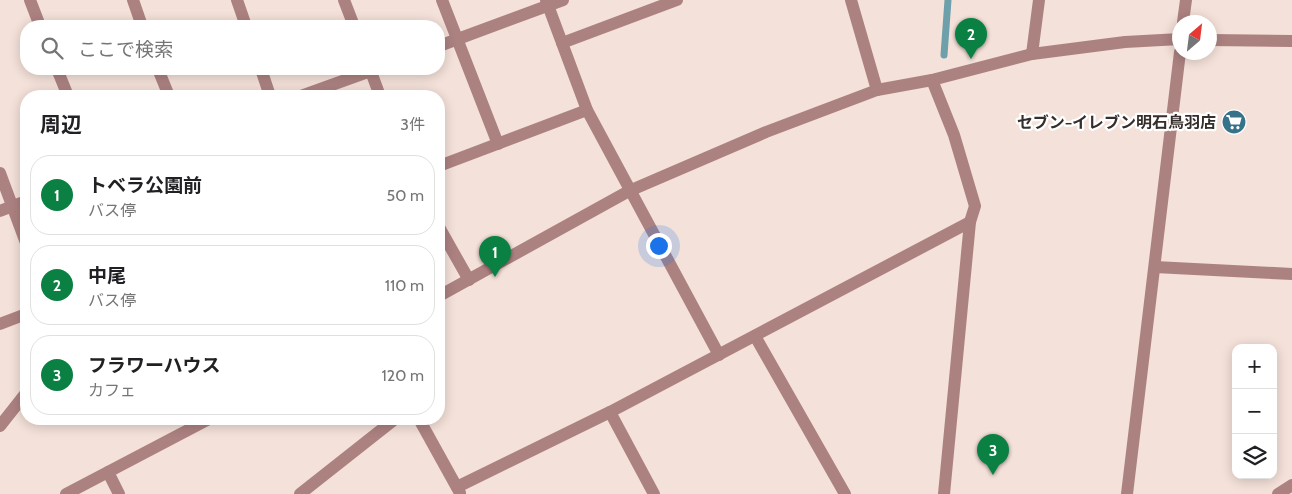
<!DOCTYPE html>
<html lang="ja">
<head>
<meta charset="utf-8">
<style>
  body { margin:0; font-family:Cabin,"Noto Sans JP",sans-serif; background:#f6f6f6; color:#202124 }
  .controls { position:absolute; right:15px; bottom:15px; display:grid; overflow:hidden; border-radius:10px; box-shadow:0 2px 12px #0003 }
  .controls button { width:45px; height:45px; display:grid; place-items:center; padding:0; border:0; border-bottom:1px solid #e0e0e0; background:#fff; color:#202124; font:25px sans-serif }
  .compass { position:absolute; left:1172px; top:15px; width:45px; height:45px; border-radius:50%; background:#fff; box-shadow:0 2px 12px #0003; rotate:28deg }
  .you { position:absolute; left:658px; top:245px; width:18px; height:18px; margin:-12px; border:4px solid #fff; border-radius:50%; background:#1a73e8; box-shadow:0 0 0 8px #1a73e833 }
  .badge { display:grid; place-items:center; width:32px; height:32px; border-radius:50%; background:#0b8043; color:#fff; font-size:16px; font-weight:700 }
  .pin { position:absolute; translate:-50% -41px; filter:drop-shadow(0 1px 2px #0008) }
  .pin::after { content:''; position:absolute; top:26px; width:18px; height:15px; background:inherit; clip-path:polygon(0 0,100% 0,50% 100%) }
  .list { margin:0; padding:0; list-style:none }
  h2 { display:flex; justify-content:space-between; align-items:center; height:65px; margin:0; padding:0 20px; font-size:21px }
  h2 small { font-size:16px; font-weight:400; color:#757577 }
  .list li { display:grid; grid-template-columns:32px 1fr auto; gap:15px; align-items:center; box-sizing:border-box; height:80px; margin:0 10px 10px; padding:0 10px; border:1px solid #e0e0e0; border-radius:20px }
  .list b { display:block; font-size:19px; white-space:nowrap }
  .list p { margin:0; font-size:16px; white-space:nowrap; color:#757577 }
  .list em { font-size:16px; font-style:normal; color:#757577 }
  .icon { flex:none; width:28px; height:28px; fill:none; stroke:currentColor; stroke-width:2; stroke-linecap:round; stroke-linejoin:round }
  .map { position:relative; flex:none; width:1292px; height:494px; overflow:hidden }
  .search { position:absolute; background:#fff; box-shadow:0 2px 12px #0003; left:20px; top:20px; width:425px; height:55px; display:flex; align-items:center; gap:12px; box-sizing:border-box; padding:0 18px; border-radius:20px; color:#757577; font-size:19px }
  .panel { position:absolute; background:#fff; box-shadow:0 2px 12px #0003; left:20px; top:90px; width:425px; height:335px; border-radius:20px }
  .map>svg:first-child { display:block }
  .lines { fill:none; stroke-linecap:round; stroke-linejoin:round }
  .stream { stroke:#6ea0ab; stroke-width:7 }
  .minor { stroke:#ac8281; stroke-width:12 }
  .labels { text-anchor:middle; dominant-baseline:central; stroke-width:4.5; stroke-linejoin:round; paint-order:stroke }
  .poi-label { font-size:16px; font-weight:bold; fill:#352e2b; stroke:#fff; text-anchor:end }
</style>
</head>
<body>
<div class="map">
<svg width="1292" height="494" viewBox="0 0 1292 494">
  <rect width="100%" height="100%" fill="#f4e1d9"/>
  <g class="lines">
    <!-- stream -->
    <polyline class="stream" points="944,55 948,0"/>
    <!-- minor -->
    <g class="minor">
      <polyline points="30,0 40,26"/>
      <polyline points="133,0 142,26"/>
      <polyline points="237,0 246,26"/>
      <polyline points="344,0 354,26"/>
      <polyline points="442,0 498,144"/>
      <polyline points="546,0 587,110 719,355"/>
      <polyline points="851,0 877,90"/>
      <polyline points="1183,22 1186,0"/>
      <polyline points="1210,40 1292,41"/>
      <polyline points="562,43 677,0"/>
      <polyline points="439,46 563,0"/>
      <polyline points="1032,54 1039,0"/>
      <polyline points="57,69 68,96"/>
      <polyline points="158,69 169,96"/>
      <polyline points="261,69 270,96"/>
      <polyline points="370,69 380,96"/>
      <polyline points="932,80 954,135 975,206 970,222 944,494"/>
      <polyline points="301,96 376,69"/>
      <polyline points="439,166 587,110"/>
      <polyline points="0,173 26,243"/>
      <polyline points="0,211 26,201"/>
      <polyline points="439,227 469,280"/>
      <polyline points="1155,267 1292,274"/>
      <polyline points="439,296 629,191 766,132 877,90 932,80 1032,54 1125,42 1180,39"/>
      <polyline points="0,324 26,314"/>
      <polyline points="755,336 845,494"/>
      <polyline points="610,412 654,494"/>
      <polyline points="419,419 460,493"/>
      <polyline points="0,426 26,393"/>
      <polyline points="108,472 119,494"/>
      <polyline points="457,487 610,412 970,222"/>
      <polyline points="66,494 209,419"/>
      <polyline points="300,494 395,419"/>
      <polyline points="1127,494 1180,52"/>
      <polyline points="1278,494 1292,485"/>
    </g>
  </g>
  <!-- icons -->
  <defs>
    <symbol id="supermarket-disc" viewBox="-11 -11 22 22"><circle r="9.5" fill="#367289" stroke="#fff"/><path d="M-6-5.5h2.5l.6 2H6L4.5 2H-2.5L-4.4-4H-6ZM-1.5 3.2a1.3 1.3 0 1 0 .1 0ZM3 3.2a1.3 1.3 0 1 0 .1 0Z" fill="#fff"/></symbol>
  </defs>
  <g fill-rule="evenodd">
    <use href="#supermarket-disc" x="1220" y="108" width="28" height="28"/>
  </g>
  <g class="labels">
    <!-- poi labels -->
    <g class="poi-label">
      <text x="1216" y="122">セブン−イレブン明石鳥羽店</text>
    </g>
  </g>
</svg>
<div class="controls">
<button>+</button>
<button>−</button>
<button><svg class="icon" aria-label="layers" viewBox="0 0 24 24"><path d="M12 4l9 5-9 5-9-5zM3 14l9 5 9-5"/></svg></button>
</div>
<svg class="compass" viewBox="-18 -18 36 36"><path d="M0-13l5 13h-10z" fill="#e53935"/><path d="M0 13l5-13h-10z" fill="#757577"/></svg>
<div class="you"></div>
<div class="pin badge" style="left:495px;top:277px">1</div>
<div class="pin badge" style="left:971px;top:59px">2</div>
<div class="pin badge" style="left:993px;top:475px">3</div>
<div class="search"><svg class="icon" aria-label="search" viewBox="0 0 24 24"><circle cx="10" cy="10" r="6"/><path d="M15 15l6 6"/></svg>ここで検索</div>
<section class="panel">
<h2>周辺<small>3件</small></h2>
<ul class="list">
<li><span class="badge">1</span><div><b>トベラ公園前</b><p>バス停</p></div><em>50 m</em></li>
<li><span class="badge">2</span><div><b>中尾</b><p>バス停</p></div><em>110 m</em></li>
<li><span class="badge">3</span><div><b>フラワーハウス</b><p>カフェ</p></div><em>120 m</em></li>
</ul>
</section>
</div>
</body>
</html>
